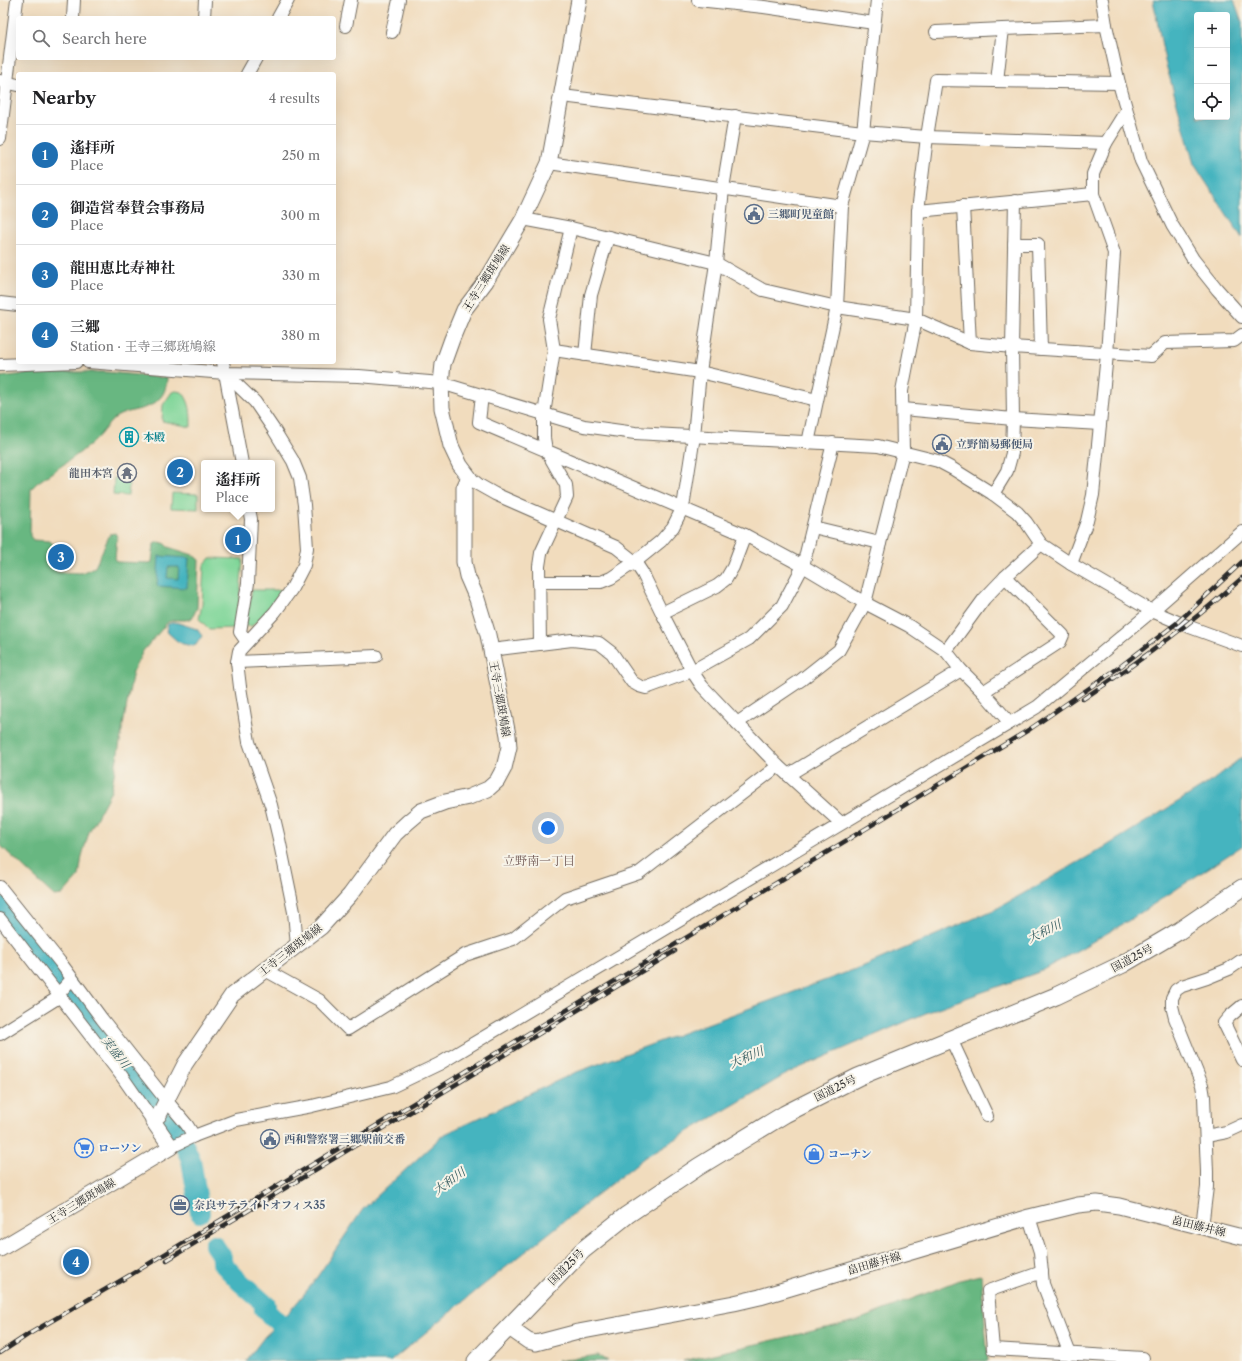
<!DOCTYPE html>
<html lang="en">
<head>
<meta charset="utf-8">
<style>
  body { margin:0; font-family:"Libre Caslon Text","Noto Serif JP",serif; background:#f6f6f6; color:#202124 }
  .controls { position:absolute; right:12px; top:12px; display:grid; overflow:hidden; border-radius:4px; box-shadow:0 4px 16px #0002 }
  .controls button { width:36px; height:36px; display:grid; place-items:center; padding:0; border:0; border-bottom:1px solid #e0e0e0; background:#fff; color:#202124; font:20px sans-serif }
  .you { position:absolute; left:548px; top:828px; width:14px; height:14px; margin:-10px; border:3px solid #fff; border-radius:50%; background:#1a73e8; box-shadow:0 0 0 6px #1a73e833 }
  .badge { display:grid; place-items:center; width:26px; height:26px; border-radius:50%; background:#1f6fb2; color:#fff; font-size:13px; font-weight:700 }
  .pin { position:absolute; translate:-50% -50%; border:2px solid #fff; box-shadow:0 1px 4px #0006 }
  .popup { position:absolute; left:201px; top:460px; width:74px; height:52px; box-sizing:border-box; display:grid; place-content:center; border-radius:4px; background:#fff; filter:drop-shadow(0 1px 3px #0005); font-size:13px; white-space:nowrap; color:#757577 }
  .popup b { font-size:15px; color:#202124 }
  .popup::after { content:''; position:absolute; left:50%; top:100%; margin-left:-8px; border:8px solid transparent; border-top-color:#fff }
  .list { margin:0; padding:0; list-style:none }
  h2 { display:flex; justify-content:space-between; align-items:center; height:52px; margin:0; padding:0 16px; font-size:17px }
  h2 small { font-size:13px; font-weight:400; color:#757577 }
  .list li { display:grid; grid-template-columns:26px 1fr auto; gap:12px; align-items:center; box-sizing:border-box; height:60px; padding:0 16px; border-top:1px solid #e0e0e0 }
  .list b { display:block; font-size:15px; white-space:nowrap }
  .list p { margin:0; font-size:13px; white-space:nowrap; color:#757577 }
  .list em { font-size:13px; font-style:normal; color:#757577 }
  .icon { flex:none; width:22px; height:22px; fill:none; stroke:currentColor; stroke-width:2; stroke-linecap:round; stroke-linejoin:round }
  .map { position:relative; flex:none; width:1242px; height:1361px; overflow:hidden }
  .search { position:absolute; background:#fff; box-shadow:0 4px 16px #0002; left:16px; top:16px; width:320px; height:44px; display:flex; align-items:center; gap:10px; box-sizing:border-box; padding:0 14px; border-radius:4px; color:#757577; font-size:15px }
  .panel { position:absolute; background:#fff; box-shadow:0 4px 16px #0002; left:16px; top:72px; width:320px; height:292px; border-radius:4px }
  .map>svg:first-child { display:block }
  .green { fill:#80d699; stroke:#568062 }
  .forest { fill:#68b781; stroke:#4a7156 }
  .water { fill:#45b4bf; stroke:#387075; fill-rule:evenodd }
  .lines { fill:none; stroke-linecap:round; stroke-linejoin:round }
  .river { stroke:#45b4bf; stroke-width:20 }
  .minor-casing { stroke:#70695e; stroke-width:14 }
  .major-casing { stroke:#70695e; stroke-width:17 }
  .highway-casing { stroke:#70695e; stroke-width:19 }
  .minor { stroke:#fff; stroke-width:12 }
  .major { stroke:#fff; stroke-width:15 }
  .highway { stroke:#fff; stroke-width:17 }
  .rail-casing { stroke:#2b2b2b; stroke-width:4.5 }
  .rail { stroke:#f7f3e8; stroke-width:3; stroke-dasharray:9; stroke-linecap:butt }
  .labels { text-anchor:middle; dominant-baseline:central; stroke-width:4; stroke-linejoin:round; paint-order:stroke }
  .service-label { font-size:11px; font-weight:bold; fill:#4e5e75; stroke:#f7f3e8; text-anchor:start }
  .street-label { font-size:11px; fill:#2b2b2b; stroke:#f7f3e8 }
  .culture-label { font-size:11px; font-weight:bold; fill:#0d838f; stroke:#f7f3e8; text-anchor:start }
  .worship-label { font-size:11px; font-weight:bold; fill:#5b616d; stroke:#f7f3e8; text-anchor:end }
  .shop-label { font-size:11px; font-weight:bold; fill:#366cbe; stroke:#f7f3e8; text-anchor:start }
  .neighbourhood-label { font-size:12px; fill:#6f5854; stroke:#f7f3e8 }
  .water-label { font-size:12px; font-style:italic; fill:#345b5f; stroke:#f7f3e8 }
</style>
</head>
<body>
<div class="map">
<svg width="1242" height="1361" viewBox="0 0 1242 1361">
  <rect width="100%" height="100%" fill="#f7f3e8"/>
  <filter id="ink" filterUnits="userSpaceOnUse"><feTurbulence type="fractalNoise" baseFrequency=".025" numOctaves="2"/><feDisplacementMap in="SourceGraphic" scale="8" xChannelSelector="R" yChannelSelector="G"/><feConvolveMatrix kernelMatrix="1 2 1 2 8 2 1 2 1" color-interpolation-filters="sRGB"/></filter>
  <filter id="wash" filterUnits="userSpaceOnUse"><feTurbulence type="fractalNoise" baseFrequency=".012" numOctaves="4" result="noise"/><feDisplacementMap in="SourceGraphic" scale="16" xChannelSelector="R" yChannelSelector="G"/><feGaussianBlur stdDeviation="0.9" result="paint"/><feColorMatrix in="noise" values="0 0 0 0 0 0 0 0 0 0 0 0 0 0 0 0 0 1.4 0 .05"/><feComposite in="paint" operator="in"/></filter>
  <g filter="url(#wash)">
    <rect width="100%" height="100%" fill="#f1dcbd"/>
    <!-- green -->
    <g class="green">
      <path d="M176,391L182,392C191,402 191,414 191,427L162,421L163,405L172,392Z"/>
      <polygon points="114,478 129,479 128,496 113,495"/>
      <polygon points="172,493 198,494 198,509 171,508"/>
      <polygon points="210,558 243,559 237,628 209,629 199,619 202,604 204,565"/>
      <polygon points="252,590 283,590 263,615 252,626 244,626"/>
    </g>
    <!-- forest -->
    <g class="forest">
      <path d="M42,372H106L167,378C167,386 164,395 158,400C148,411 129,409 116,417C107,424 102,434 93,442C77,456 55,470 37,483L31,489L30,536L33,540L50,541L53,544L55,570L57,572L81,573L95,567L110,534L115,533L117,536L115,560L118,562L149,563L152,562L154,544L158,542L164,543L168,547L193,555L199,560L197,608L192,618L186,620H175L168,622L143,651L133,671L111,791L89,832L82,856L79,876L62,895L54,896L0,845V377Z"/>
      <polygon points="981,1275 988,1361 683,1361 856,1321 960,1280"/>
      <polygon points="598,1355 608,1361 557,1361"/>
    </g>
    <!-- water -->
    <g class="water">
      <path d="M1153,0H1234L1242,22V238L1194,164L1165,61ZM1197,15H1227V117H1197Z"/>
      <path d="M159,556L189,558L187,588L157,586ZM168,567H179L178,579L167,578Z"/>
      <polygon points="175,622 197,629 202,636 196,645 193,646 183,644 177,641 166,631 168,624"/>
      <polygon points="1242,757 1242,846 1128,921 1042,971 935,1009 790,1072 645,1157 481,1287 391,1361 246,1361 265,1336 281,1322 313,1283 363,1209 443,1135 574,1073 864,966 996,909 1105,847 1213,780"/>
    </g>
    <g class="lines">
      <!-- river -->
      <g class="river">
        <polyline points="0,906 26,936 97,1026 146,1091 177,1129 191,1160 200,1213"/>
        <polyline points="214,1245 222,1257 222,1263 239,1281 266,1305 264,1309 273,1318 285,1327 293,1337 300,1340"/>
      </g>
    </g>
  </g>
  <g filter="url(#ink)">
    <g class="lines">
      <defs>
        <g id="minor">
          <polyline points="698,0 764,7 874,23"/>
          <polyline points="1102,0 1106,25 1119,83 1141,161 1172,225 1193,259 1217,289 1242,317"/>
          <polyline points="73,18 74,0"/>
          <polyline points="204,18 205,0"/>
          <polyline points="278,18 288,0"/>
          <polyline points="346,26 351,0"/>
          <polyline points="392,32 399,0"/>
          <polyline points="936,32 1003,29"/>
          <polyline points="247,74 256,58"/>
          <polyline points="0,81 18,85"/>
          <polyline points="997,81 1003,29 1106,25"/>
          <polyline points="562,96 863,132 927,137 1106,143"/>
          <polyline points="0,139 17,0"/>
          <polyline points="549,163 842,206"/>
          <polyline points="963,206 970,343"/>
          <polyline points="918,211 1093,194"/>
          <polyline points="523,219 571,228 716,263 763,290 837,307 916,319 970,343 1012,347 1151,356 1165,343 1234,341 1242,335"/>
          <polyline points="1014,244 1038,244 1041,349"/>
          <polyline points="0,303 18,305"/>
          <polyline points="554,350 700,372 817,400"/>
          <polyline points="585,355 591,295 608,237"/>
          <polyline points="88,362 225,373 359,376 441,383 584,426 635,433 878,446 938,461 953,469 993,494 1017,512 1026,522 1041,544 1071,564 1152,611 1187,626 1242,646"/>
          <polyline points="223,362 242,463"/>
          <polyline points="0,365 76,362"/>
          <polyline points="225,373 255,402 274,430 293,461 300,478 304,505 307,548 304,565 291,590 275,612 239,651 237,662 240,687 249,742 271,805 279,839 294,912 297,946"/>
          <polyline points="482,395 479,422 745,535 803,566 865,603 909,626 946,651 961,670 983,692 1010,723"/>
          <polyline points="903,409 1013,419 1100,424"/>
          <polyline points="808,443 837,307 842,206 863,132 877,0"/>
          <polyline points="469,477 479,485 495,494 616,547 635,562 643,574 662,613 692,671 702,686 778,766 841,823"/>
          <polyline points="993,494 1007,471 1012,453 1013,419 1012,347 1015,201"/>
          <polyline points="813,527 880,543"/>
          <polyline points="1071,564 1087,521 1093,495 1107,354 1114,253 1093,194 1093,174 1106,143 1126,111"/>
          <polyline points="539,582 601,582 611,578 635,562 661,541 673,527 683,507 694,436 700,372 716,263 723,188 735,116"/>
          <polyline points="662,613 717,586 726,579 733,567 745,535"/>
          <polyline points="247,642 240,632 248,583 251,519 249,509"/>
          <polyline points="540,644 539,566 541,553 567,497 566,485 546,450 544,438 544,414 554,350 549,319 571,228"/>
          <polyline points="491,650 572,640 599,643 612,653 632,682 639,686 646,688 692,671 749,639 782,606 803,566 833,443"/>
          <polyline points="946,651 984,599 1005,577 1041,544"/>
          <polyline points="237,662 376,656"/>
          <polyline points="983,692 1060,642 1063,635 1005,577"/>
          <polyline points="737,723 801,680 839,650 865,603 903,452 902,391 916,319 918,211 927,137 936,80 1119,83"/>
          <polyline points="788,775 961,670"/>
          <polyline points="0,887 60,962 102,1019 166,1100 187,1125 194,1136"/>
          <polyline points="0,919 121,1075 153,1121"/>
          <polyline points="265,970 319,1000 348,1029 465,955 513,939 565,898 639,873 778,766"/>
          <polyline points="1242,1006 1230,1016 1224,1023 1242,1060"/>
          <polyline points="0,1034 59,997 61,991 72,979"/>
          <polyline points="951,1039 987,1116"/>
          <polyline points="1206,1136 1227,1132 1242,1125"/>
          <polyline points="171,1147 194,1136 236,1120 312,1106 391,1087 439,1064 1037,707 1152,611 1242,532"/>
          <polyline points="1029,1217 1040,1252 1043,1284 1070,1354"/>
          <polyline points="1202,1227 1207,1187 1207,1172 1204,1097 1202,1085 1175,1018 1172,1006 1172,998 1176,990 1182,986 1207,978 1229,969 1242,960"/>
          <polyline points="1042,1272 988,1291 993,1349 1143,1358"/>
        </g>
        <g id="major">
          <polyline points="0,1249 171,1147 153,1121 159,1115 185,1064 232,995 321,927 350,895 395,834 408,822 421,811 445,802 469,797 488,789 497,781 504,768 509,747 508,735 488,635 477,599 467,576 464,562 464,488 469,477 460,465 451,446 442,408 441,383 443,364 452,339 464,310 486,281 523,219 549,163 579,0"/>
          <polyline points="508,1327 528,1341 536,1343 578,1332 734,1303 760,1297 1029,1217 1078,1205 1097,1203 1119,1206 1242,1237"/>
        </g>
        <polyline id="highway" points="476,1361 583,1250 627,1215 698,1167 785,1114 858,1077 1056,996 1123,964 1179,931 1242,888"/>
      </defs>
      <!-- minor casing -->
      <use href="#minor" class="minor-casing"/>
      <!-- major casing -->
      <use href="#major" class="major-casing"/>
      <!-- highway casing -->
      <use href="#highway" class="highway-casing"/>
      <!-- minor -->
      <use href="#minor" class="minor"/>
      <!-- major -->
      <use href="#major" class="major"/>
      <!-- highway -->
      <use href="#highway" class="highway"/>
      <defs>
        <g id="rail">
          <path d="M1083,699C1139,662 1192,623 1242,578"/>
          <polyline points="167,1260 675,951"/>
          <polyline points="0,1353 29,1334 132,1274 1030,729 1121,666 1178,622 1242,562"/>
        </g>
      </defs>
      <!-- rail casing -->
      <use href="#rail" class="rail-casing"/>
      <!-- rail -->
      <use href="#rail" class="rail"/>
    </g>
  </g>
  <!-- icons -->
  <defs>
    <symbol id="civic-ring" viewBox="-11 -11 22 22"><circle r="9.5" fill="#f7f3e8" stroke="#5c6f8a" stroke-width="1.5"/><path d="M-.6-6.5H3V-4.5H.6V-3L4-1V1h2V6H-6V1h2V-1L-.6-3ZM-1.2 2.5V6h2.4V2.5Z" fill="#5c6f8a"/></symbol>
    <symbol id="building-ring" viewBox="-11 -11 22 22"><circle r="9.5" fill="#f7f3e8" stroke="#0f9aa8" stroke-width="1.5"/><path d="M-4-6H4V6H1V3H-1V6H-4ZM-2.5-4.3h1.7v1.8h-1.7ZM.8-4.3h1.7v1.8H.8ZM-2.5-1h1.7V.8h-1.7ZM.8-1h1.7V.8H.8Z" fill="#0f9aa8"/></symbol>
    <symbol id="temple-ring" viewBox="-11 -11 22 22"><circle r="9.5" fill="#f7f3e8" stroke="#6b7280" stroke-width="1.5"/><path d="M0-6L5-2H3V0L6.5 2.5H4V6H1.5V3h-3V6H-4V2.5H-6.5L-3 0V-2H-5Z" fill="#6b7280"/></symbol>
    <symbol id="supermarket-ring" viewBox="-11 -11 22 22"><circle r="9.5" fill="#f7f3e8" stroke="#3f7fe0" stroke-width="1.5"/><path d="M-6-5.5h2.5l.6 2H6L4.5 2H-2.5L-4.4-4H-6ZM-1.5 3.2a1.3 1.3 0 1 0 .1 0ZM3 3.2a1.3 1.3 0 1 0 .1 0Z" fill="#3f7fe0"/></symbol>
    <symbol id="shop-ring" viewBox="-11 -11 22 22"><circle r="9.5" fill="#f7f3e8" stroke="#3f7fe0" stroke-width="1.5"/><path d="M-5-2.5h2.3a2.7 3.5 0 0 1 5.4 0H5L5.5 6h-11ZM-1.5-2.5h3a1.5 2.3 0 0 0-3 0Z" fill="#3f7fe0"/></symbol>
    <symbol id="office-ring" viewBox="-11 -11 22 22"><circle r="9.5" fill="#f7f3e8" stroke="#5c6f8a" stroke-width="1.5"/><path d="M-6-3h4V-5.5h4V-3h4V5H-6ZM-1-4.5V-3h2v-1.5ZM-6 0V1H6V0Z" fill="#5c6f8a"/></symbol>
  </defs>
  <g fill-rule="evenodd">
    <use href="#civic-ring" x="743" y="203" width="22" height="22"/>
    <use href="#building-ring" x="118" y="426" width="22" height="22"/>
    <use href="#civic-ring" x="931" y="433" width="22" height="22"/>
    <use href="#temple-ring" x="116" y="462" width="22" height="22"/>
    <use href="#civic-ring" x="259" y="1128" width="22" height="22"/>
    <use href="#supermarket-ring" x="73" y="1137" width="22" height="22"/>
    <use href="#shop-ring" x="803" y="1143" width="22" height="22"/>
    <use href="#office-ring" x="169" y="1194" width="22" height="22"/>
  </g>
  <g class="labels">
    <!-- service labels -->
    <g class="service-label">
      <text x="768" y="214">三郷町児童館</text>
      <text x="956" y="444">立野簡易郵便局</text>
      <text x="284" y="1139">西和警察署三郷駅前交番</text>
      <text x="194" y="1205">奈良サテライトオフィス35</text>
    </g>
    <!-- street labels -->
    <g class="street-label">
      <text transform="translate(486 278) rotate(-57)">王寺三郷斑鳩線</text>
      <text transform="translate(500 699) rotate(80)">王寺三郷斑鳩線</text>
      <text transform="translate(290 950) rotate(-38)">王寺三郷斑鳩線</text>
      <text transform="translate(1132 958) rotate(-28)">国道25号</text>
      <text transform="translate(835 1088) rotate(-26)">国道25号</text>
      <text transform="translate(81 1201) rotate(-31)">王寺三郷斑鳩線</text>
      <text transform="translate(1199 1226) rotate(14)">畠田藤井線</text>
      <text transform="translate(874 1263) rotate(-16)">畠田藤井線</text>
      <text transform="translate(566 1267) rotate(-45)">国道25号</text>
    </g>
    <!-- culture labels -->
    <g class="culture-label">
      <text x="143" y="437">本殿</text>
    </g>
    <!-- worship labels -->
    <g class="worship-label">
      <text x="113" y="473">龍田本宮</text>
    </g>
    <!-- shop labels -->
    <g class="shop-label">
      <text x="98" y="1148">ローソン</text>
      <text x="828" y="1154">コーナン</text>
    </g>
    <!-- neighbourhood labels -->
    <g class="neighbourhood-label">
      <text x="539" y="860">立野南一丁目</text>
    </g>
    <!-- water labels -->
    <g class="water-label">
      <text transform="translate(1044 931) rotate(-26)">大和川</text>
      <text transform="translate(116 1052) rotate(52)">実盛川</text>
      <text transform="translate(746 1057) rotate(-23)">大和川</text>
      <text transform="translate(449 1181) rotate(-36)">大和川</text>
    </g>
  </g>
</svg>
<div class="controls">
<button>+</button>
<button>−</button>
<button><svg class="icon" aria-label="locate" viewBox="0 0 24 24"><circle cx="12" cy="12" r="6"/><path d="M12 2v4M12 18v4M2 12h4M18 12h4"/></svg></button>
</div>
<div class="you"></div>
<div class="pin badge" style="left:238px;top:540px">1</div>
<div class="popup"><b>遙拝所</b>Place</div>
<div class="pin badge" style="left:180px;top:472px">2</div>
<div class="pin badge" style="left:61px;top:557px">3</div>
<div class="pin badge" style="left:76px;top:1262px">4</div>
<div class="search"><svg class="icon" aria-label="search" viewBox="0 0 24 24"><circle cx="10" cy="10" r="6"/><path d="M15 15l6 6"/></svg>Search here</div>
<section class="panel">
<h2>Nearby<small>4 results</small></h2>
<ul class="list">
<li><span class="badge">1</span><div><b>遙拝所</b><p>Place</p></div><em>250 m</em></li>
<li><span class="badge">2</span><div><b>御造営奉賛会事務局</b><p>Place</p></div><em>300 m</em></li>
<li><span class="badge">3</span><div><b>龍田恵比寿神社</b><p>Place</p></div><em>330 m</em></li>
<li><span class="badge">4</span><div><b>三郷</b><p>Station · 王寺三郷斑鳩線</p></div><em>380 m</em></li>
</ul>
</section>
</div>
</body>
</html>
